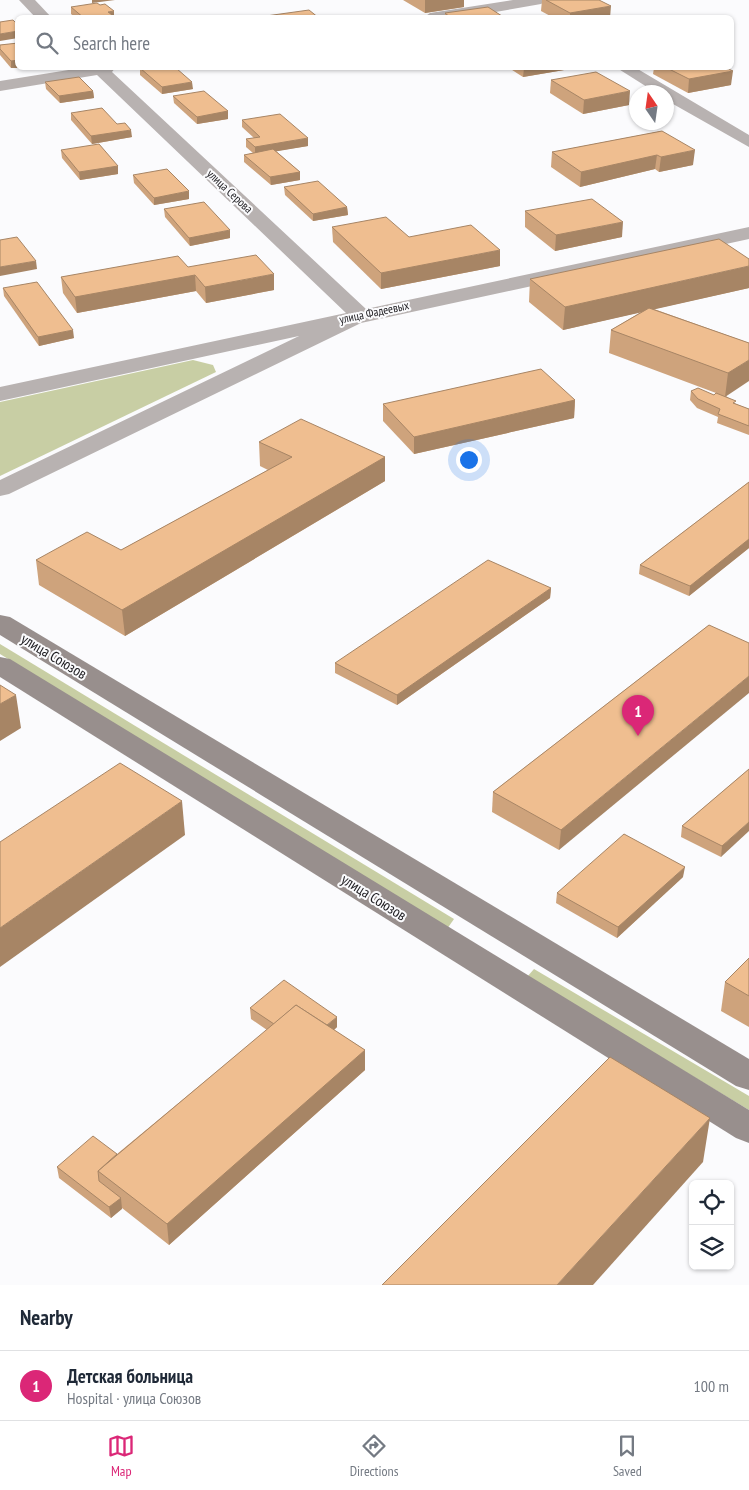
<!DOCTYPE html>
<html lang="en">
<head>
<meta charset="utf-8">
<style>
  body { margin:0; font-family:"PT Sans Narrow",sans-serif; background:#f6f6f7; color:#1f2937 }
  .controls { position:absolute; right:15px; bottom:15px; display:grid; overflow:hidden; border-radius:8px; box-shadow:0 1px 4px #0004 }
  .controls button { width:45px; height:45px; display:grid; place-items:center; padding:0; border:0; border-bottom:1px solid #e0e1e3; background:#fff; color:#1f2937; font:25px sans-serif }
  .compass { position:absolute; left:629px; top:85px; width:45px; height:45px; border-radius:50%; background:#fff; box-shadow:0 1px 4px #0004; rotate:347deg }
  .you { position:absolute; left:468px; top:459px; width:18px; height:18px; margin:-12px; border:4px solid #fff; border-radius:50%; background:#1a73e8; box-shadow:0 0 0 8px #1a73e833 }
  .badge { display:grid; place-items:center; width:32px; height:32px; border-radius:50%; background:#db2777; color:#fff; font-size:16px; font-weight:700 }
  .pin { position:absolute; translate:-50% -41px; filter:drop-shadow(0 1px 2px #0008) }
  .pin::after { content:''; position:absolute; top:26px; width:18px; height:15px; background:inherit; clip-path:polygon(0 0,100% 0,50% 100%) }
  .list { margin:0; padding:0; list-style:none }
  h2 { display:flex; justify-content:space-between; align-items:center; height:65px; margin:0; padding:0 20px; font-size:21px }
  h2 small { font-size:16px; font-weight:400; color:#747a83 }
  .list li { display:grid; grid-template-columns:32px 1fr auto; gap:15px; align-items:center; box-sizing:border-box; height:70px; padding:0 20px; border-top:1px solid #e0e1e3 }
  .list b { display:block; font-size:19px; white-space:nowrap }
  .list p { margin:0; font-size:16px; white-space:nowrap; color:#747a83 }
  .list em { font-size:16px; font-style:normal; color:#747a83 }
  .icon { flex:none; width:28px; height:28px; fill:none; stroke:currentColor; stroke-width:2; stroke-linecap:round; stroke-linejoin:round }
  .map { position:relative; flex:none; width:749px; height:1285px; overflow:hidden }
  .search { position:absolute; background:#fff; box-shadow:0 1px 4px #0004; left:15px; right:15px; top:15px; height:55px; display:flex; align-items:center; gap:12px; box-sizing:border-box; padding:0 18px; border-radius:8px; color:#747a83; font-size:19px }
  .sheet { height:135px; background:#fff }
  nav { display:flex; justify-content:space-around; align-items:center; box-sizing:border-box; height:70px; border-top:1px solid #e0e1e3; background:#fff; font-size:14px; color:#747a83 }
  nav a { display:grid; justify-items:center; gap:2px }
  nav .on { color:#db2777 }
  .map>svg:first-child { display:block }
  .green { fill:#c8cea4 }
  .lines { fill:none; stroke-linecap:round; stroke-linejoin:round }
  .street { fill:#b8b2b1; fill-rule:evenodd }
  .secondary { fill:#988f8d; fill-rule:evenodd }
  .wall { fill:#cea37c }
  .shaded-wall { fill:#a78565 }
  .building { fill:#efbe90; stroke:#a78565 }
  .labels { text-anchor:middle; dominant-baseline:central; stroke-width:4; stroke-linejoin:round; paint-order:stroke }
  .far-street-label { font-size:12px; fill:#1d1c20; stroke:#fbfbfd }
  .street-label { font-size:15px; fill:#1d1c20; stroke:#fbfbfd }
</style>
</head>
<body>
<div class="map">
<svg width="749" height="1285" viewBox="0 0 749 1285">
  <rect width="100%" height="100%" fill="#fbfbfd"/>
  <!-- green -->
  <g class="green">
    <polygon points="193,360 213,365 216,372 0,476 0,402"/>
    <polygon points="0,644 454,919 447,929 0,654"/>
    <polygon points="534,969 749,1096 749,1110 527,977"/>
  </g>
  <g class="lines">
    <!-- street -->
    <g class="street">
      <polygon points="19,0 35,0 52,18 36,18"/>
      <polygon points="513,0 548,0 541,4 461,18 423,18 430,13"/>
      <polygon points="81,68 115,68 112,72 366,309 749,227 749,239 361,323 9,494 0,496 0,480 299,336 0,401 0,387 346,313 97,75 0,91 0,81"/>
      <polygon points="617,68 636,68 749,135 749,147 666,100 666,92 655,92"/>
    </g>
    <!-- secondary -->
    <g class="secondary">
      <polygon points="0,615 10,617 749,1059 749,1090 736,1086 0,635"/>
      <polygon points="0,657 10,659 749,1110 749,1143 736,1138 0,677"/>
    </g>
  </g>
  <!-- wall -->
  <g class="wall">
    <polygon points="403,0 464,0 464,7 425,13"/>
    <polygon points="542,0 599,0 610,18 554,18 541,11"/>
    <polygon points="71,7 114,16 116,18 76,18 71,14"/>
    <polygon points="445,13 505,18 445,18"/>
    <polygon points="18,43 11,68 0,55 0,45"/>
    <polygon points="140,68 193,89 162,94 140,75"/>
    <polygon points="509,68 570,68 570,69 523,77"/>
    <polygon points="654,68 726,68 731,85 688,93 653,74"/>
    <polygon points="551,80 629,105 583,114 550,93"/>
    <polygon points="45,82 93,91 94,98 60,103 46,89"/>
    <polygon points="173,96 228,111 228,119 197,124 174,103"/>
    <polygon points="71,113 117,124 132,137 92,144 71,120"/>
    <polygon points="242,120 308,146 276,151 300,172 300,180 271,185 244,162 244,155 253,153 246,147 246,139 254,138 242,127"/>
    <polygon points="662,131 693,165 659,172 655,169 580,187 551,167 552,152"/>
    <polygon points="61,150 118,166 118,174 80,180 62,158"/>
    <polygon points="133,175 189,199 154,205 134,183"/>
    <polygon points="284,187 347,207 348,215 313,221 285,195"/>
    <polygon points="164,209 230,238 190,246 165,217"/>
    <polygon points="525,211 622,237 555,251 525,227"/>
    <polygon points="332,227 409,237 500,266 381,289 333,242"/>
    <polygon points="188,267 274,290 206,303 196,291 77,313 63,293 61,277"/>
    <polygon points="530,279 749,288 654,309 749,343 726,396 736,404 749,409 749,435 717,423 718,417 697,408 690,400 691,391 714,395 716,393 609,353 611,330 641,312 563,330 529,302"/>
    <polygon points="3,288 74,338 39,346 4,296"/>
    <polygon points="575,400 574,418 414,454 383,421 383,404"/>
    <polygon points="259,442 385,457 385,481 125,636 39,585 36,560 121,550 268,470 260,466"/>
    <polygon points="749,482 749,548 689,596 639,574 640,565"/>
    <polygon points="551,588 550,598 397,705 335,673 335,663"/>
    <polygon points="709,625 559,850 492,812 493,792"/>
    <polygon points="749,769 721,857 681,837 682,826"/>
    <polygon points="683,877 617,938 556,903 557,893"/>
    <polygon points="749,958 749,1027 721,1011 725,982"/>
    <polygon points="250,1008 337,1027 334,1030 365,1050 365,1070 169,1245 122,1208 111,1218 59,1178 57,1167 117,1154 267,1030 251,1019"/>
  </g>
  <!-- shaded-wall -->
  <g class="shaded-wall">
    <polygon points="92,0 115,0 92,3"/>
    <polygon points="425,0 464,0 464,7 425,13"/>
    <polygon points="611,6 610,18 570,18 570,13"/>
    <polygon points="114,11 114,17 108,12"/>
    <polygon points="18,31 18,38 0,41 0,34"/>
    <polygon points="18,60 18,68 11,68 11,61"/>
    <polygon points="524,68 570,68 570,69 523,77"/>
    <polygon points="733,71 731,85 688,93 689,79"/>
    <polygon points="192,82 193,89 162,94 162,87"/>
    <polygon points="93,91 94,98 60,103 59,96"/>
    <polygon points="630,91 629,105 583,114 584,100"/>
    <polygon points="228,111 228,119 197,124 197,117"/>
    <polygon points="131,130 132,137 92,144 91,136"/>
    <polygon points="308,138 308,146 255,155 255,147"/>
    <polygon points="695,150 693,165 659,172 661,157"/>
    <polygon points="657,155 655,169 580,187 581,172"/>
    <polygon points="118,166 118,174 80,180 79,172"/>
    <polygon points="300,172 300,180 271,185 270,177"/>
    <polygon points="189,191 189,199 154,205 154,198"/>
    <polygon points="347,207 348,215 313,221 313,214"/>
    <polygon points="623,222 622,237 555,251 556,235"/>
    <polygon points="230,230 230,238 190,246 189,238"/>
    <polygon points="500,250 500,266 381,289 381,273"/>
    <polygon points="36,261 37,269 0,276 0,267"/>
    <polygon points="749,266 749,288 563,330 565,307"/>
    <polygon points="274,274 274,290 206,303 205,287"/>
    <polygon points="195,275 196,291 77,313 75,297"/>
    <polygon points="73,330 74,338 39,346 38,337"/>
    <polygon points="749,360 749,381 725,397 728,373"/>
    <polygon points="575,400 574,418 414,454 414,437"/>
    <polygon points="385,457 385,481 125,636 122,610"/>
    <polygon points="749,539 749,548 689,596 690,586"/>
    <polygon points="551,588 550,598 397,705 397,695"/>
    <polygon points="749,676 749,693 559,850 561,830"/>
    <polygon points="16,695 21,728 0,741 0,704"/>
    <polygon points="182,801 185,835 0,967 0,928"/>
    <polygon points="749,822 749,831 721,857 722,846"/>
    <polygon points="685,867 683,877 617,938 618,927"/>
    <polygon points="337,1017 337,1027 321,1041 320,1031"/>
    <polygon points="365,1050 365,1070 169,1245 167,1224"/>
    <polygon points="710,1118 703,1162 593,1285 557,1285"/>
    <polygon points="121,1198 122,1209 111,1218 109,1207"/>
  </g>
  <!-- building -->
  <g class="building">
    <polygon points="546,0 599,0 611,6 570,13"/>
    <polygon points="97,3 100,5 105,4 114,11 108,12 116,18 84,18 71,7"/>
    <polygon points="488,7 505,18 451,18 445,13"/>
    <polygon points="309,10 319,18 267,18 266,16"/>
    <polygon points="13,20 18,25 18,31 0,34 0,22"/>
    <polygon points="18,43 18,60 11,61 0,49 0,45"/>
    <polygon points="140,68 176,68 192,82 162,87"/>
    <polygon points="667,68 726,68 733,71 689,79"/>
    <polygon points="596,72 630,91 584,100 551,80"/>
    <polygon points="79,77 93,91 59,96 45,82"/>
    <polygon points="204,91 228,111 197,117 173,96"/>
    <polygon points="102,108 117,124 125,123 131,130 91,136 71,113"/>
    <polygon points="280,114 308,138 255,147 246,139 260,137 242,120"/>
    <polygon points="662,131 695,150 661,157 657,155 581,172 552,152"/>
    <polygon points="99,144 118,166 79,172 61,150"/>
    <polygon points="273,149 300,172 270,177 244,155"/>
    <polygon points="167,169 189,191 154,198 133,175"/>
    <polygon points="318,181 347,207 313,214 284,187"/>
    <polygon points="592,199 623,222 556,235 525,211"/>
    <polygon points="204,202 230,230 189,238 164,209"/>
    <polygon points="386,217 409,237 471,225 500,250 381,273 332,227"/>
    <polygon points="17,237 36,261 0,267 0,240"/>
    <polygon points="719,239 749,259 749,266 565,307 530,279"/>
    <polygon points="256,255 274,274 205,287 195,275 75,297 61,277 178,256 188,267"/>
    <polygon points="37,282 73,330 38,337 3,288"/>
    <polygon points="649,308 749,343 749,360 728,373 611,330"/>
    <polygon points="541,369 575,400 414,437 383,404"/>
    <polygon points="698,388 714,395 716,393 736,401 733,403 749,409 749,426 718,414 720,409 698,399 691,391"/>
    <polygon points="301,419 385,457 122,610 36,560 87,532 121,550 292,457 259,442"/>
    <polygon points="749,482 749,539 690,586 640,565"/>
    <polygon points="488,560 551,588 397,695 335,663"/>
    <polygon points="709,625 749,643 749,676 561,830 493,792"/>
    <polygon points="0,685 16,695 0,704"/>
    <polygon points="120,763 182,801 0,928 0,842"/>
    <polygon points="749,769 749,822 722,846 682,826"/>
    <polygon points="624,834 685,867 618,927 557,893"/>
    <polygon points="749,958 749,996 725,982"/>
    <polygon points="284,980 337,1017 327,1025 296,1005 274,1024 250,1008"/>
    <polygon points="296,1005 365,1050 167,1224 98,1171"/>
    <polygon points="610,1057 710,1118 557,1285 382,1285"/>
    <polygon points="93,1136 117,1154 98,1171 99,1181 121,1198 109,1207 57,1167"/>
  </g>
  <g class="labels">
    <!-- far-street labels -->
    <g class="far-street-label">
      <text transform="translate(230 191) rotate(43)">улица Серова</text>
      <text transform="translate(374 312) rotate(-12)">улица Фадеевых</text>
    </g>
    <!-- street labels -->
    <g class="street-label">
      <text transform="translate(54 656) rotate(31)">улица Союзов</text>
      <text transform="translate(374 897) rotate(32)">улица Союзов</text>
    </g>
  </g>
</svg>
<div class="controls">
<button><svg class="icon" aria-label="locate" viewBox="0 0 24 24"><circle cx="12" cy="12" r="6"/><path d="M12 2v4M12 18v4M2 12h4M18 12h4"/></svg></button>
<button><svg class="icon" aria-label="layers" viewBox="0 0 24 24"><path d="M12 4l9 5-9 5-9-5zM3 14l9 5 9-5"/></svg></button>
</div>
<svg class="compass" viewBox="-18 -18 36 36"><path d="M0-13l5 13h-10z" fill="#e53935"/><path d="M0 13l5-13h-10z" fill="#747a83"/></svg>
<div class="you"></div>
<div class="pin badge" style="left:638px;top:736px">1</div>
<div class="search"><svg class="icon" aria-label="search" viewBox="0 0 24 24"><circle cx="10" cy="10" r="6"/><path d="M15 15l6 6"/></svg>Search here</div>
</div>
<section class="sheet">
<h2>Nearby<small></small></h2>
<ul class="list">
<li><span class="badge">1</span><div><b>Детская больница</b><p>Hospital · улица Союзов</p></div><em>100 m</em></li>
</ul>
</section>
<nav>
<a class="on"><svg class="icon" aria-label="map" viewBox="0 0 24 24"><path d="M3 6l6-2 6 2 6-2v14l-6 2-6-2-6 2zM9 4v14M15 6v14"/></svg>Map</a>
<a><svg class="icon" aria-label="directions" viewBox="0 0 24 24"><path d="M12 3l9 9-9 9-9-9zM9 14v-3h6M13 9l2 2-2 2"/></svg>Directions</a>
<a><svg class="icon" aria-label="saved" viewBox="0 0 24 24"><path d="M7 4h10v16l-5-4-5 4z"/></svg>Saved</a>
</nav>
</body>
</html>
